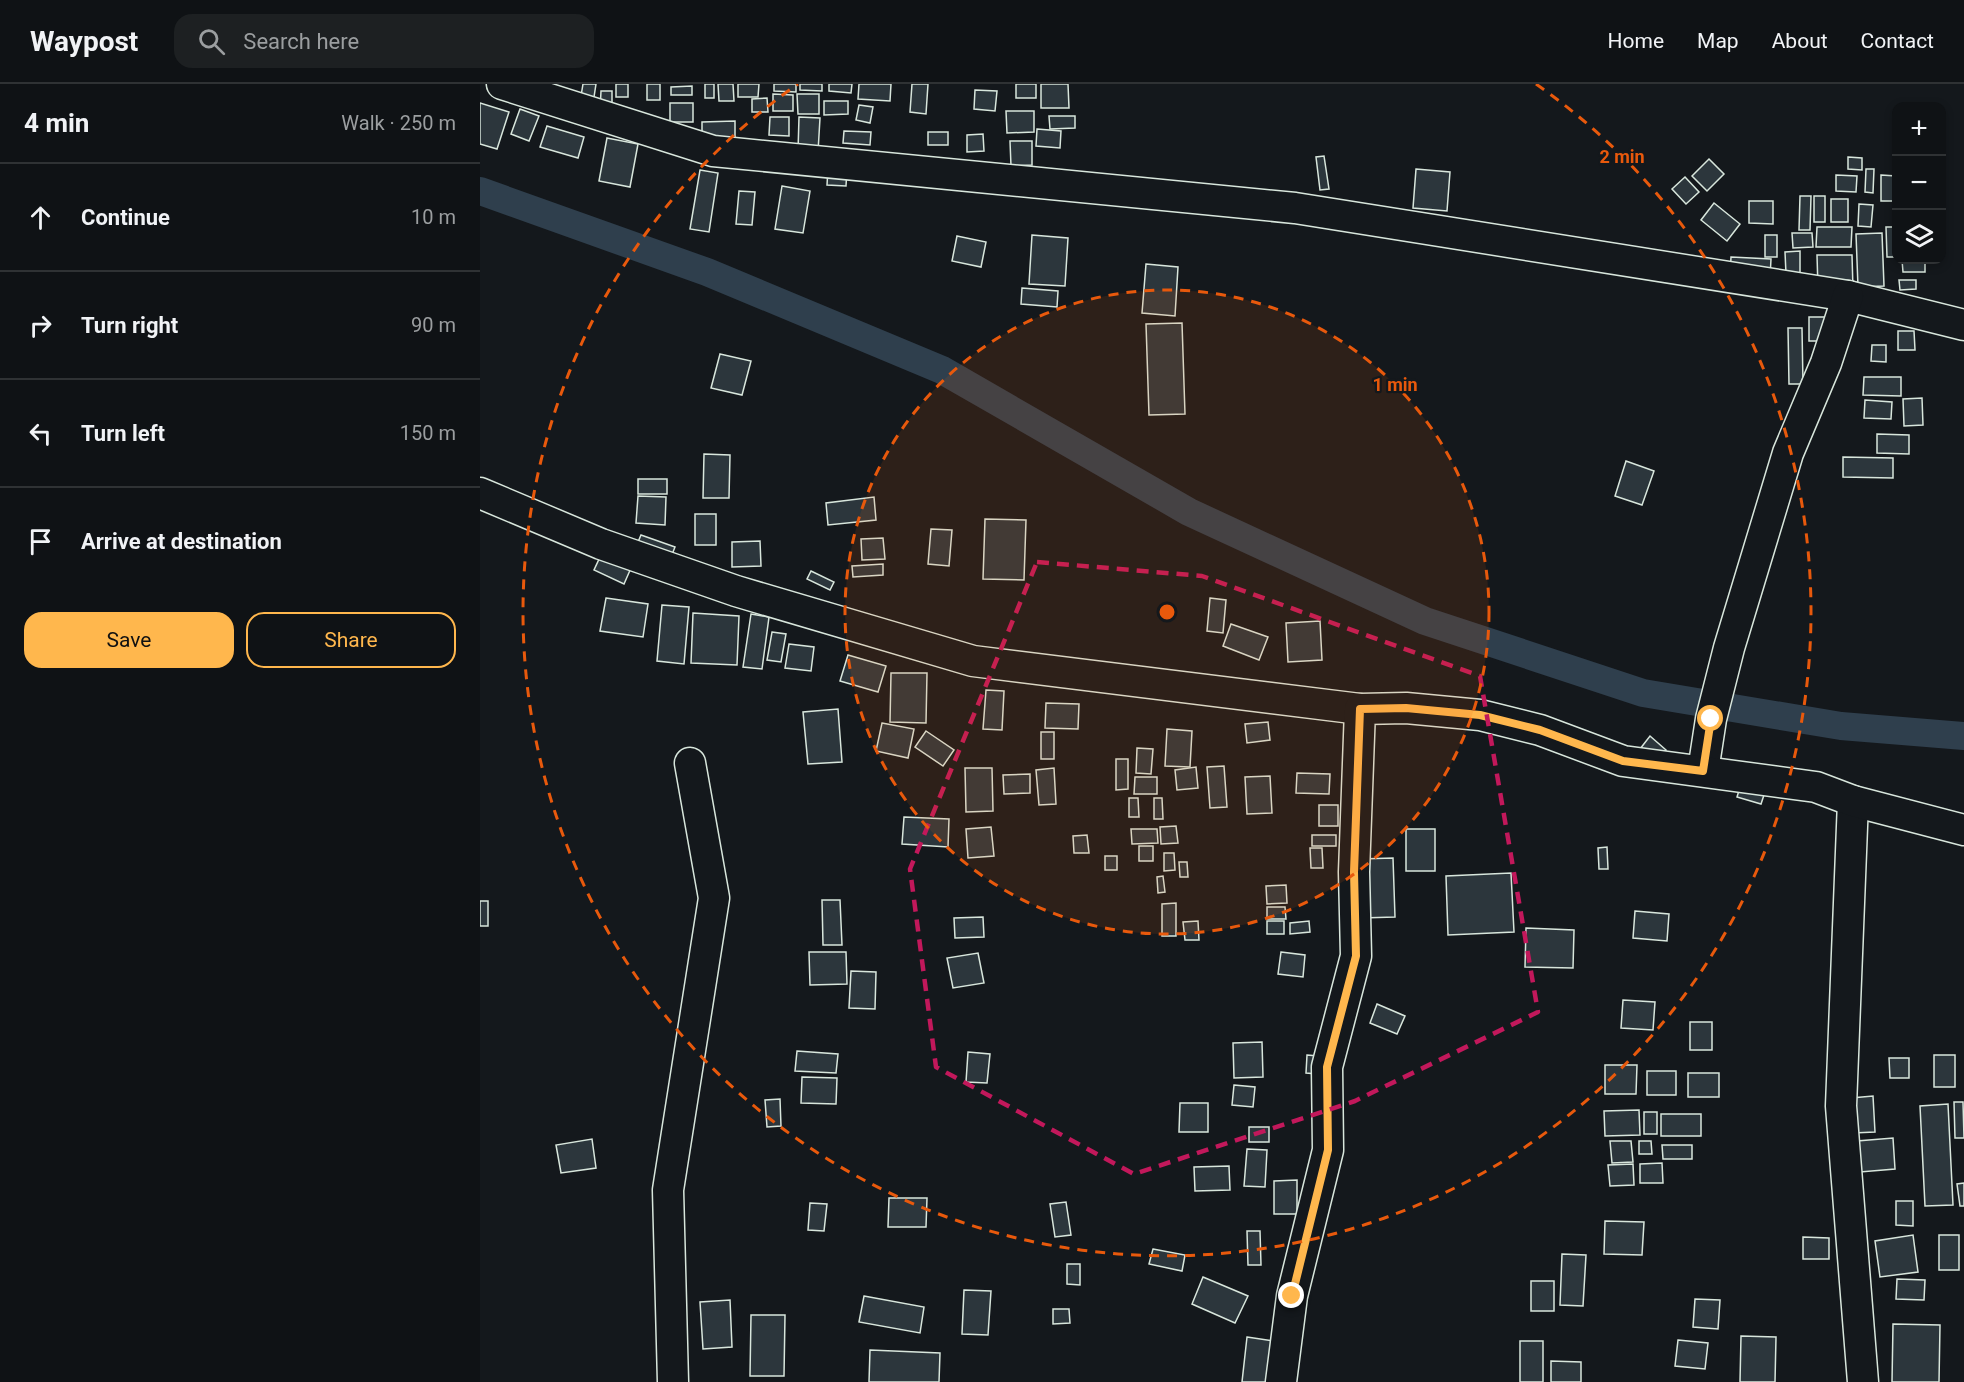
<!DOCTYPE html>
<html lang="en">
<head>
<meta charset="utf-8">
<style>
  body { margin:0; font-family:Roboto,sans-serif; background:#1d2022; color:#f1f3f6 }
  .controls { position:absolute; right:18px; top:18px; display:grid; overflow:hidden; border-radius:12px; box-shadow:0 3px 9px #0003 }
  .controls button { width:54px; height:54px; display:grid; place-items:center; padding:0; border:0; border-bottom:2px solid #2f3234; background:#0f1215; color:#f1f3f6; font:30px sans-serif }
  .stop { position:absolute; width:18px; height:18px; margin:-14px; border:4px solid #ffb74d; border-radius:50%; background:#fff }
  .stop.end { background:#ffb74d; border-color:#fff; box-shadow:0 2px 6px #0008 }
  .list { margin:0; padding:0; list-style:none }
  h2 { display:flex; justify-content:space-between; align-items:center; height:78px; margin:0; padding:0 24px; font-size:26px }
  h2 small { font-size:20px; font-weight:400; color:#9b9ea0 }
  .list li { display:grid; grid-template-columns:39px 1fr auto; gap:18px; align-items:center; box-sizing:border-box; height:108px; padding:0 24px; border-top:2px solid #2f3234 }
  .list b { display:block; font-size:22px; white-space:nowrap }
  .list em { font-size:20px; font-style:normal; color:#9b9ea0 }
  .actions { display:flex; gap:12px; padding:18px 24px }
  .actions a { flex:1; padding:14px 0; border:2px solid #ffb74d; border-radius:18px; text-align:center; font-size:21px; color:#ffb74d }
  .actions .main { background:#ffb74d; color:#111 }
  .icon { flex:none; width:33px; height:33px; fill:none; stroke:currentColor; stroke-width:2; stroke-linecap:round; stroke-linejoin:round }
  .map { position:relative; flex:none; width:1484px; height:1298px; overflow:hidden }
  header { display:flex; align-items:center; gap:36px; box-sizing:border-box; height:84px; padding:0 30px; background:#0f1215; border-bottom:2px solid #2f3234 }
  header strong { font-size:28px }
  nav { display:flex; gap:33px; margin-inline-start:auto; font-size:21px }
  .search { width:420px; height:54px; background:#1d2022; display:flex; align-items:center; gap:15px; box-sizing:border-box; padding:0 21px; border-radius:18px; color:#9b9ea0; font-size:22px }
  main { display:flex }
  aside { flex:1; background:#0f1215 }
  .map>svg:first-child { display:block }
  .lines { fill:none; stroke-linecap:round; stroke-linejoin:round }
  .canal { stroke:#2f3f4d; stroke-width:28 }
  .building { fill:#2c363c; stroke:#d8e6dc; stroke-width:1.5 }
  .minor-casing { stroke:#d8e6dc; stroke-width:33 }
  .minor { stroke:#14181c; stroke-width:30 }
  .route { stroke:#ffb74d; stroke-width:8 }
  .marked { fill:none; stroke:#c2185b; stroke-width:4.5; stroke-dasharray:12 8; stroke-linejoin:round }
  .ring { fill:none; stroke:#e8590c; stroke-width:3; stroke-dasharray:10 8 }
  .centre { fill:#e8590c; stroke:#14181c; stroke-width:3 }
  .ring-label { font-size:18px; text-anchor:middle; font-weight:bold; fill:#e8590c; stroke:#14181c; stroke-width:4.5; stroke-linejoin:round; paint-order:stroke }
</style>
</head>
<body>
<header>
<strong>Waypost</strong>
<div class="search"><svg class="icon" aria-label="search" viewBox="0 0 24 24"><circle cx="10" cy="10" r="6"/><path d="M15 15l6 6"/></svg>Search here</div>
<nav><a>Home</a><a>Map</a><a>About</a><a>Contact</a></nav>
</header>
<main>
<aside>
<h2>4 min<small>Walk · 250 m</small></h2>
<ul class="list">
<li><svg class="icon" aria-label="ahead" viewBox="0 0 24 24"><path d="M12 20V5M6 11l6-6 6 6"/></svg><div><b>Continue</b></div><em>10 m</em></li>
<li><svg class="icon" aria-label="right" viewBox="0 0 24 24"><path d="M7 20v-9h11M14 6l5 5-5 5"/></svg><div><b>Turn right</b></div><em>90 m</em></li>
<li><svg class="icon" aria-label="left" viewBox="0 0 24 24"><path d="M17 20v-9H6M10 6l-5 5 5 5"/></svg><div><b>Turn left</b></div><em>150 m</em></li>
<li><svg class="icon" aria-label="arrive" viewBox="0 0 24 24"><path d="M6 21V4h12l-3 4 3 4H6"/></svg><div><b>Arrive at destination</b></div></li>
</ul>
<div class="actions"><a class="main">Save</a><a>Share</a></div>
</aside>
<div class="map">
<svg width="1484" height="1298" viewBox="0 0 1484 1298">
  <rect width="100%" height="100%" fill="#14181c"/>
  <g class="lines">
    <!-- canal -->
    <polyline class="canal" points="0,107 227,188 462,286 709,428 945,537 1163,609 1361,642 1484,652"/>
  </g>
  <!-- building -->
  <g class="building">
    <polygon points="103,0 116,0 114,13 101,12"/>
    <rect x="136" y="0" width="12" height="13"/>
    <rect x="167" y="0" width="13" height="16"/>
    <rect x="225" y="0" width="9" height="14"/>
    <polygon points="238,0 253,0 254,17 239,17"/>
    <polygon points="258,0 279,0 278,13 258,13"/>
    <polygon points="294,0 316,0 316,8 294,7"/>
    <polygon points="320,0 342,0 342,7 320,6"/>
    <polygon points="349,0 372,0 371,9 349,7"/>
    <polygon points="379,0 411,0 410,17 378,15"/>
    <polygon points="432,0 448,0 446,30 430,28"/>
    <rect x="536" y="0" width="20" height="14"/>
    <polygon points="561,0 588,0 589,24 561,24"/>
    <polygon points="212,2 212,11 191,11 191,3"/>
    <polygon points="495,6 517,7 515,27 494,25"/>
    <polygon points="121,7 132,7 132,27 120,27"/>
    <polygon points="293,10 313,11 313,27 293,27"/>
    <polygon points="317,10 339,10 339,30 318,30"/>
    <polygon points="287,14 288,28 272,28 272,15"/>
    <polygon points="344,17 368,17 368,30 344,31"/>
    <polygon points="0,19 29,28 17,65 0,60"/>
    <rect x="190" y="19" width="23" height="19"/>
    <polygon points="379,21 393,23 390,39 376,36"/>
    <polygon points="40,25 59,32 49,57 31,50"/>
    <polygon points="526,27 554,27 554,48 527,49"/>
    <polygon points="569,32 595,32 595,44 570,45"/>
    <polygon points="290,33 309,33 309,52 289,51"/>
    <polygon points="319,33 340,34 338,68 318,67"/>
    <polygon points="255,37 255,57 222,58 222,38"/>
    <polygon points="67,42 104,53 98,74 60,63"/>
    <polygon points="557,45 581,47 580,64 556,62"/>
    <polygon points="364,47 391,48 390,61 363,59"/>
    <rect x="448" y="48" width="20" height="13"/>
    <polygon points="503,50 504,67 487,68 487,51"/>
    <polygon points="127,54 158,60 150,103 119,97"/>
    <polygon points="530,57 552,57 552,81 531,82"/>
    <polygon points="844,72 849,105 840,106 836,73"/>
    <polygon points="1368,73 1382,74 1382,86 1368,85"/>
    <polygon points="1229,75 1244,90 1227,107 1212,92"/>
    <polygon points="348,85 367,85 366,102 347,101"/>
    <polygon points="936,85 970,88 967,127 933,124"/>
    <polygon points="1386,85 1394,85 1393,109 1385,108"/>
    <polygon points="220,86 238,89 229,148 210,145"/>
    <polygon points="1356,91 1377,92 1376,108 1356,107"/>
    <polygon points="1401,91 1416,92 1416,117 1401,117"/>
    <polygon points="1205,93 1219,108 1206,120 1192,105"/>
    <polygon points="302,102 330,107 323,149 295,145"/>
    <polygon points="259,107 275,108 272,141 256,140"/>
    <polygon points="1320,112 1331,112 1330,146 1319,146"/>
    <rect x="1334" y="112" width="11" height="26"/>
    <rect x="1351" y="115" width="17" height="23"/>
    <polygon points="1269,117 1293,117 1293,140 1269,139"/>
    <polygon points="1234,119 1260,140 1247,157 1221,136"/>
    <polygon points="1379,120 1393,121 1391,143 1378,142"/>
    <polygon points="1337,143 1372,143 1371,163 1336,163"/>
    <polygon points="1406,143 1413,143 1414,173 1407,173"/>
    <polygon points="1312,149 1332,149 1333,163 1313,164"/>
    <polygon points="1402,149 1404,202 1378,203 1376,150"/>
    <polygon points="552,151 588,154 585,202 549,200"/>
    <rect x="1285" y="151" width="12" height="22"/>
    <polygon points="477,152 506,158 501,183 472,177"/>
    <polygon points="1320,167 1320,189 1306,190 1305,168"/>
    <polygon points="1337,171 1372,171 1373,205 1338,205"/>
    <polygon points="1251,173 1291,175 1290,194 1250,192"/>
    <polygon points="1422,176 1445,176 1445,188 1423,188"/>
    <polygon points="666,180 698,183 695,232 662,229"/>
    <polygon points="1419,196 1436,196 1436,205 1420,206"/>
    <polygon points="542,204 578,207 577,223 541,220"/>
    <rect x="1329" y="233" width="23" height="24"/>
    <polygon points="702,239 705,330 669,331 666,240"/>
    <polygon points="1308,244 1322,244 1323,300 1309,300"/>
    <polygon points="1418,247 1434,247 1435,266 1418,266"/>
    <polygon points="1392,261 1406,261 1406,278 1391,277"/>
    <polygon points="240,270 271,277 262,311 231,304"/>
    <polygon points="1384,293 1421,293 1421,312 1383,311"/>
    <polygon points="1442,314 1443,341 1424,342 1423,315"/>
    <polygon points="1385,316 1412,318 1411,335 1384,334"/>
    <polygon points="1397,350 1429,351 1429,370 1397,369"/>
    <polygon points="224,370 250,371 249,414 223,414"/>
    <polygon points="1363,373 1413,374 1413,394 1363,393"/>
    <polygon points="1146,377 1174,387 1162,421 1135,412"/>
    <rect x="158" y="395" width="29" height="15"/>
    <polygon points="158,412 186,413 185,441 156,439"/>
    <polygon points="394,413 396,436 348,441 346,419"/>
    <rect x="215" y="430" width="21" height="31"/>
    <polygon points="505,435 546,436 544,496 503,495"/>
    <polygon points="451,445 472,446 469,482 448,480"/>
    <polygon points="161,451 195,463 189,478 155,465"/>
    <polygon points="403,454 405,475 382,476 381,455"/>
    <polygon points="280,457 281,482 252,483 252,458"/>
    <polygon points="121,471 151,484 144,500 114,486"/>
    <polygon points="403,480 403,491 373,493 372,482"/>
    <polygon points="331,487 354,498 350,506 327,495"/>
    <polygon points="126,514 168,520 163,553 120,547"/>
    <polygon points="730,514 746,516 743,549 727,547"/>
    <polygon points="182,521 209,523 204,580 177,577"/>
    <polygon points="213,529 259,532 257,581 211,579"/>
    <polygon points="271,530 289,533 282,585 263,583"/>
    <polygon points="840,537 842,576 808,578 806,539"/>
    <polygon points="751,540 788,553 779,576 743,562"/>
    <polygon points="292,548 306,550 301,578 287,576"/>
    <polygon points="309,560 334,563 331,587 305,584"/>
    <polygon points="368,571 406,582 398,608 360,597"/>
    <polygon points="411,589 447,589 446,639 410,638"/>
    <polygon points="506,606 524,607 522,646 503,645"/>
    <polygon points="566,619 599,620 598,645 565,644"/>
    <polygon points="358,625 362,678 328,680 323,628"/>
    <polygon points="788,638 790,656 767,659 765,640"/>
    <polygon points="402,639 434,645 428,674 396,667"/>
    <polygon points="687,645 712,647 710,683 685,682"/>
    <polygon points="446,647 474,666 463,682 435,663"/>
    <rect x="561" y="648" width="13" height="27"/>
    <polygon points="1170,652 1186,666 1175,678 1160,665"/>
    <polygon points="657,664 673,665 671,690 656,689"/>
    <polygon points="636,675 648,675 648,705 636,706"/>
    <polygon points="744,682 747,723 730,724 727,683"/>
    <polygon points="716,683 718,704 697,706 695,686"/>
    <polygon points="485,684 512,684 513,727 486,728"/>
    <polygon points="574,684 576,720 559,721 556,686"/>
    <polygon points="817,689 850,690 849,710 816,709"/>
    <polygon points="550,690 550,709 524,710 523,691"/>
    <polygon points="790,692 792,729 767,730 765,693"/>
    <polygon points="655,693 677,693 677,710 654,710"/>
    <polygon points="1261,700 1285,708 1281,720 1257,713"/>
    <polygon points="649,714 658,714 659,733 649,733"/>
    <polygon points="674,714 682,714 683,735 674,735"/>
    <rect x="839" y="721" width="19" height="21"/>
    <polygon points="424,733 469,735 468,763 422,760"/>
    <polygon points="696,742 698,759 681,760 680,743"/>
    <polygon points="511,743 514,772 488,774 486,745"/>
    <polygon points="651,745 677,745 678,759 652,760"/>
    <rect x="926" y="745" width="29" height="42"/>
    <polygon points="607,751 609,769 594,769 593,752"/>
    <rect x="832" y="751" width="24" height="11"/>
    <rect x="659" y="762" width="14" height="15"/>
    <polygon points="1127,763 1128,785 1119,785 1118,764"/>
    <polygon points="830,764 842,764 843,784 831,784"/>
    <polygon points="684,769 694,769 695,786 684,787"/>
    <rect x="625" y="772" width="12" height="14"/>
    <polygon points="913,774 915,833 881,834 879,775"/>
    <polygon points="699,778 707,778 708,793 700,793"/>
    <polygon points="1031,789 1034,848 968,851 966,792"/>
    <polygon points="683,792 685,808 678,809 677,793"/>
    <polygon points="806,801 807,819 787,820 786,802"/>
    <polygon points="342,816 360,816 362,861 343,861"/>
    <rect x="0" y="817" width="8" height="25"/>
    <polygon points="696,819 696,852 682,852 682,820"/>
    <polygon points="787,823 805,823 806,835 787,835"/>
    <polygon points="1155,827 1189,830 1187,857 1153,854"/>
    <polygon points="503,833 504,853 475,854 474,834"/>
    <polygon points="718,837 719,856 705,856 703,838"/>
    <rect x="787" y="837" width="17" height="13"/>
    <polygon points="829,837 830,848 810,850 810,839"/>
    <polygon points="1046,844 1094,846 1093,884 1045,883"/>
    <polygon points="329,868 366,868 367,900 330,901"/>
    <polygon points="801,868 825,871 823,893 798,890"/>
    <polygon points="498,869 504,899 473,904 467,874"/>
    <polygon points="371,887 396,888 395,925 369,924"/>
    <polygon points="1143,916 1175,918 1173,946 1141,944"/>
    <polygon points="897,920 925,932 917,950 890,939"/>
    <rect x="1210" y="938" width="22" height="28"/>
    <polygon points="782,958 783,993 754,994 753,959"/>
    <polygon points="317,967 358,970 356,989 315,987"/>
    <polygon points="488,968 510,970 507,999 486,998"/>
    <polygon points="827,971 838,972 837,990 826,989"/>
    <rect x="1454" y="971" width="21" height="32"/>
    <polygon points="1409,974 1429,974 1429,994 1410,994"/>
    <polygon points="1125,981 1157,981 1156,1010 1125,1010"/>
    <rect x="1167" y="987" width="29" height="24"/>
    <rect x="1208" y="989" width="31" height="24"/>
    <polygon points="322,993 357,994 356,1020 321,1019"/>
    <polygon points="754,1001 775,1003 773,1023 752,1021"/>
    <polygon points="1393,1012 1395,1048 1373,1049 1371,1014"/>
    <polygon points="300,1015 301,1042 287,1043 285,1016"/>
    <polygon points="1474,1018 1483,1018 1484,1054 1475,1054"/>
    <polygon points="700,1019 728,1019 728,1048 699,1048"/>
    <polygon points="1468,1020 1473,1121 1445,1122 1440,1022"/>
    <polygon points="1159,1026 1160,1051 1125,1052 1124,1027"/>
    <rect x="1164" y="1028" width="13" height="22"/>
    <rect x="1181" y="1030" width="40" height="22"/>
    <rect x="769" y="1043" width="20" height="15"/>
    <polygon points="1413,1054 1415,1085 1380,1088 1377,1057"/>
    <polygon points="112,1055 116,1084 81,1089 76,1061"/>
    <polygon points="1130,1057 1151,1057 1153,1078 1132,1079"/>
    <polygon points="1159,1057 1171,1057 1172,1070 1159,1070"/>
    <polygon points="1182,1061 1212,1061 1212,1075 1183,1075"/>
    <polygon points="767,1065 787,1066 785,1103 764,1102"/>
    <polygon points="1182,1079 1183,1099 1160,1099 1160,1080"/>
    <polygon points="1153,1080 1154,1101 1130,1102 1128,1081"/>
    <polygon points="749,1082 750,1106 715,1107 714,1083"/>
    <polygon points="817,1096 817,1130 794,1130 794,1097"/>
    <polygon points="1484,1099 1484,1122 1480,1122 1477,1100"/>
    <polygon points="409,1114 447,1114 446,1143 408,1143"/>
    <polygon points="1416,1117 1433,1117 1433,1142 1416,1141"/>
    <polygon points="586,1118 591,1151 575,1153 570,1120"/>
    <polygon points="330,1119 347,1120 344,1147 328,1146"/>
    <polygon points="1125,1137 1164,1138 1162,1171 1124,1170"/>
    <polygon points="767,1147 780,1147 781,1181 768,1181"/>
    <polygon points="1433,1151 1438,1188 1400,1193 1395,1157"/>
    <rect x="1459" y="1151" width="20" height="35"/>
    <polygon points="1323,1153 1349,1154 1349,1175 1323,1175"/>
    <polygon points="673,1165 705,1171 702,1187 669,1180"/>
    <polygon points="1082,1170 1106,1171 1103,1222 1080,1221"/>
    <polygon points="587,1180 600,1180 600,1201 587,1200"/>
    <polygon points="723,1193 768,1212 755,1239 712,1220"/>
    <polygon points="1417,1195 1445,1196 1444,1216 1416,1215"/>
    <rect x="1051" y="1197" width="23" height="30"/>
    <polygon points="484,1206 511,1207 508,1251 482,1250"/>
    <polygon points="384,1212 444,1223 440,1249 379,1238"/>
    <polygon points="1215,1215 1240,1216 1238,1245 1213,1243"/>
    <polygon points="250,1216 252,1263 223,1265 220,1218"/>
    <polygon points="573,1225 589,1225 590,1239 573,1240"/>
    <polygon points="271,1231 305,1231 304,1292 270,1292"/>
    <polygon points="1413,1240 1460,1241 1459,1298 1412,1298"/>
    <polygon points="1261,1252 1296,1253 1295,1298 1260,1298"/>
    <polygon points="767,1253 794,1257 788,1298 762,1298"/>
    <polygon points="1198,1256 1228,1259 1225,1285 1195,1282"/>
    <rect x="1040" y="1257" width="23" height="41"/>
    <polygon points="390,1266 460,1269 459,1298 389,1298"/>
    <polygon points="1071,1277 1101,1278 1101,1298 1071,1298"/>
  </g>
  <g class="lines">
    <defs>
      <g id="minor">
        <polyline points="22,0 233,67 815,124 1368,212 1484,241"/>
        <polyline points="0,409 121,460 256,507 493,577 880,625"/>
        <polyline points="1223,687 1231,635 1249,564 1308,369 1346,279 1368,212"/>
        <polyline points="1373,717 1361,1022 1383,1298"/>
        <polyline points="193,1298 188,1106 234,814 210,679"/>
        <polyline points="801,1298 812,1212 848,1066 847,983 876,872 874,788 880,625 926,624 1000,631 1060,646 1143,677 1336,703 1373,717 1484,746"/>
      </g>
    </defs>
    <!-- minor casing -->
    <use href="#minor" class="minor-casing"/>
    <!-- minor -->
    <use href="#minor" class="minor"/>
  </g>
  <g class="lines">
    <!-- route -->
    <polyline class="route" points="812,1212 848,1066 847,983 876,872 874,788 880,625 926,624 1000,631 1060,646 1143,677 1223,687 1231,635"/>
  </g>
  <!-- marked area -->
  <path class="marked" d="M557,478L722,492L1000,592L1058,928L875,1017L654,1090L456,983L430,785Z"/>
  <!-- distance rings -->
  <circle cx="687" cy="528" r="322" fill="#e8590c" fill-opacity=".12"/>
  <g class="ring">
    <circle cx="687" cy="528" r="322"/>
    <path d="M1056 0A644 644 0 1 1 318 0"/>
  </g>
  <circle cx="687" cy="528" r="9" class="centre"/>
  <g class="ring-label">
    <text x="1142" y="79">2 min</text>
    <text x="915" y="307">1 min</text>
  </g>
</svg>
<div class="controls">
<button>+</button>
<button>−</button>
<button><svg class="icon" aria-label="layers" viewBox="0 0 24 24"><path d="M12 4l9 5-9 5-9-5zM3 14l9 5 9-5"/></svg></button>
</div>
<div class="stop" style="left:1231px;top:635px"></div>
<div class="stop end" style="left:812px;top:1212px"></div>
</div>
</main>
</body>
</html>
